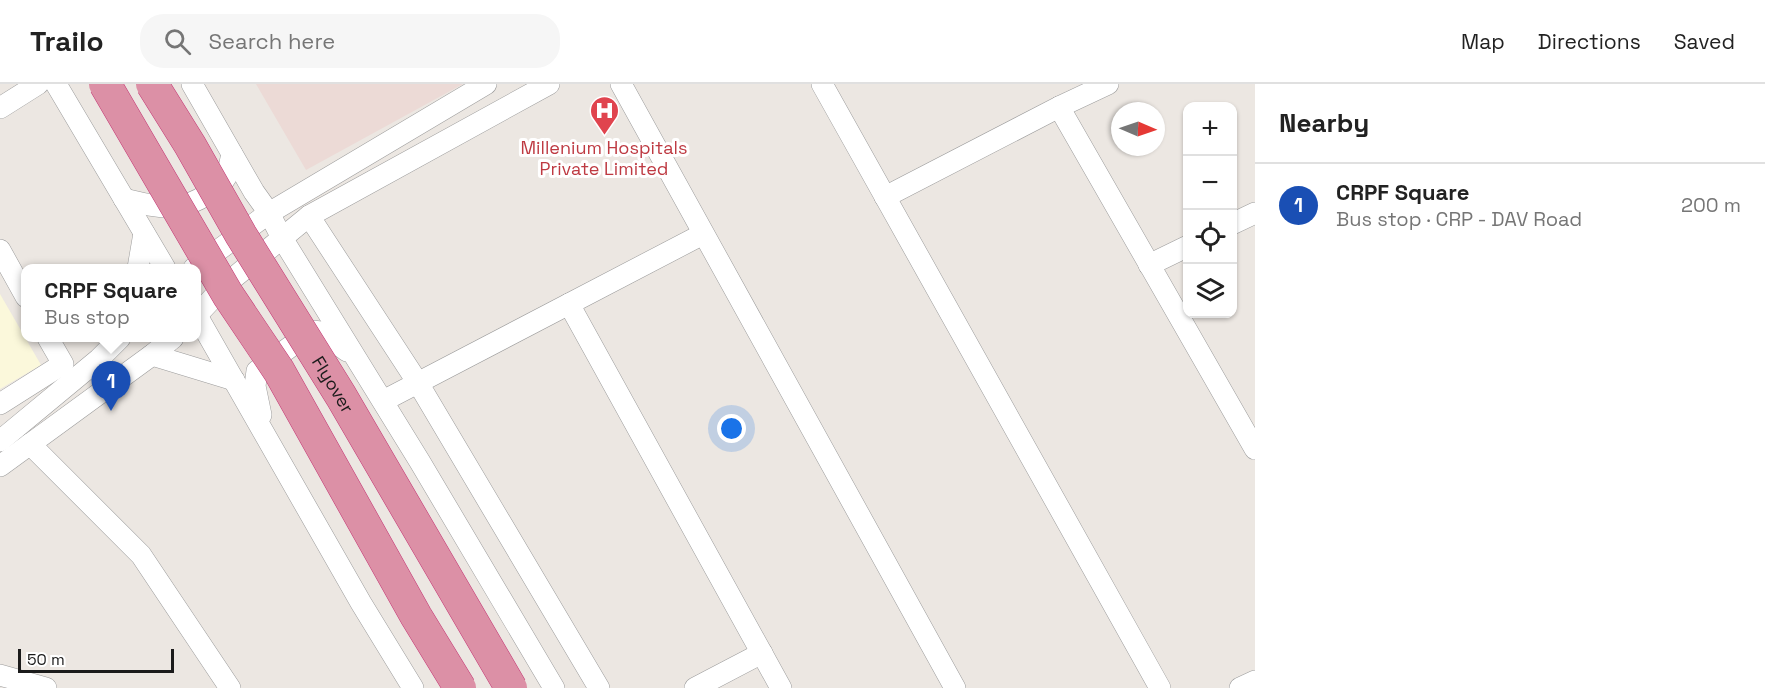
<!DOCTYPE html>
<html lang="en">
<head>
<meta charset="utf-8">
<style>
  body { margin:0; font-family:"Space Grotesk",sans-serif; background:#f6f6f6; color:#222 }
  .controls { position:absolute; right:18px; top:18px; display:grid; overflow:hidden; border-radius:12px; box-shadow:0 2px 4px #0004 }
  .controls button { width:54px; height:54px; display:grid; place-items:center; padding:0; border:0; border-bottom:2px solid #e0e0e0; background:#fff; color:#222; font:30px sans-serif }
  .compass { position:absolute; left:1111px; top:18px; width:54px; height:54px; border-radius:50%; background:#fff; box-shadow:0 2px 4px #0004; rotate:92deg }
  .scale { position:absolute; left:18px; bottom:15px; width:156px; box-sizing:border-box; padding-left:6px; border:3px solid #1b1b1b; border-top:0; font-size:16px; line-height:21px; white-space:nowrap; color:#1b1b1b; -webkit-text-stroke:4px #fff; paint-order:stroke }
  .you { position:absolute; left:732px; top:345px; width:21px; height:21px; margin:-15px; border:4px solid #fff; border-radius:50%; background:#1a73e8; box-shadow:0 0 0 9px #1a73e833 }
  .badge { display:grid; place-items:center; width:39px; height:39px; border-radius:50%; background:#b45309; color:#fff; font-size:20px; font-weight:700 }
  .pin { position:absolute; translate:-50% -50px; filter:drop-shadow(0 2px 3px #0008) }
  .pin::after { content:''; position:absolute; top:32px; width:21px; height:18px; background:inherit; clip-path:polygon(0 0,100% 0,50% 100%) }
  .popup { position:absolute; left:21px; top:180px; width:180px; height:78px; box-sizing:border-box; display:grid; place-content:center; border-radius:12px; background:#fff; filter:drop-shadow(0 2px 4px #0005); font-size:20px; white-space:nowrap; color:#767676 }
  .popup b { font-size:22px; color:#222 }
  .popup::after { content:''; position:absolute; left:50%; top:100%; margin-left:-12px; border:12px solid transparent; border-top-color:#fff }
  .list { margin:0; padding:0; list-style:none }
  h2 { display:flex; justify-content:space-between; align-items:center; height:78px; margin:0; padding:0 24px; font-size:26px }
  h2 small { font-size:20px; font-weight:400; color:#767676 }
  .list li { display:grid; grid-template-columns:39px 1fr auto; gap:18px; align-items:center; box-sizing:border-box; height:84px; padding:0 24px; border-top:2px solid #e0e0e0 }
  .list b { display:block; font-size:22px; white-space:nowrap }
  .list p { margin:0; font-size:20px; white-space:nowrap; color:#767676 }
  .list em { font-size:20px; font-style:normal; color:#767676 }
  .icon { flex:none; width:33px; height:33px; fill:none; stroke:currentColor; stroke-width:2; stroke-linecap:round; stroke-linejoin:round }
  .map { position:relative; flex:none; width:1255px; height:604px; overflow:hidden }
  header { display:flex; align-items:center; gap:36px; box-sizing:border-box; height:84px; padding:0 30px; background:#fff; border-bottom:2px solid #e0e0e0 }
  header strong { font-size:28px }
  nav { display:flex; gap:33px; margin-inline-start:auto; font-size:21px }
  .search { width:420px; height:54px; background:#f6f6f6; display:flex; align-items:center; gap:15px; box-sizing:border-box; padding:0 21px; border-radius:24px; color:#767676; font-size:22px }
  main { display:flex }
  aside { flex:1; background:#fff }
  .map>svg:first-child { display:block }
  .education { fill:#fbf8db }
  .military { fill:#ecdad6 }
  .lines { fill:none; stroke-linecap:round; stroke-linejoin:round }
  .minor-casing { stroke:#9c9c9c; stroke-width:22 }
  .minor { stroke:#fff; stroke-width:21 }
  .highway-bridge-casing { stroke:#c33674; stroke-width:33; stroke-linecap:butt }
  .highway-bridge { stroke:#dc90a6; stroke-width:32 }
  .labels { text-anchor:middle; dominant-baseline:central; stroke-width:6; stroke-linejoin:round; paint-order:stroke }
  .health-label { font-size:18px; fill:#be3a42; stroke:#fff }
  .street-label { font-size:18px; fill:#1b1b1b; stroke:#fff }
</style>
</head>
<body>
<header>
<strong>Trailo</strong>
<div class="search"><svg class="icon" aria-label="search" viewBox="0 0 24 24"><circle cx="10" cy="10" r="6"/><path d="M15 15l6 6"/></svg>Search here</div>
<nav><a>Map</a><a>Directions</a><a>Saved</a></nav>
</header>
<main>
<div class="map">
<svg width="1255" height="604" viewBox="0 0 1255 604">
  <rect width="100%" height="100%" fill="#ece7e2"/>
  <!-- education -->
  <polygon class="education" points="0,210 41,281 0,305"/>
  <!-- military -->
  <polygon class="military" points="256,0 463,0 306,86"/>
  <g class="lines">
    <defs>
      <g id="minor">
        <polyline points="56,0 165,184"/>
        <polyline points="192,0 254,108 269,129 282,154 420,378 554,604"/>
        <polyline points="621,0 955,604"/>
        <polyline points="822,0 1160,604"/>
        <polyline points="1059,23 1255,365"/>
        <polyline points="0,24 38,0"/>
        <polyline points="885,113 1059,23 1108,0"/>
        <path d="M124,115C158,123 178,131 209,109C216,105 222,100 226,93C229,86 230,78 232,70"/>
        <polyline points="309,132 418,299 599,604"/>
        <polyline points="1232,140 1255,129"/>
        <polyline points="0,166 26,213"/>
        <polyline points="1149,181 1188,162"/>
        <polyline points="138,184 144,149"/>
        <polyline points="194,184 269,129 486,0"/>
        <polyline points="569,220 781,604"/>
        <polyline points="196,230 361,519 413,604"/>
        <polyline points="196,232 226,200 309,132 549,0"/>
        <polyline points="152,271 234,296"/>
        <polyline points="383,317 703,150"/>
        <polyline points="0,320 63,280 48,254"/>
        <polyline points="261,331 255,302 257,287 312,247 321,248 347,267"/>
        <polyline points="0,357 99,275 120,254"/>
        <polyline points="30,360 141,471 230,604"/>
        <polyline points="0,382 152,271 173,254"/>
        <polyline points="0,591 46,604"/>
        <polyline points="695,604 762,569"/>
        <polyline points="1240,604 1255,597"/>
      </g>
    </defs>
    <!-- minor casing -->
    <use href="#minor" class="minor-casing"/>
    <!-- minor -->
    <use href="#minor" class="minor"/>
    <defs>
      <g id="highway-bridge">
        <polyline points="105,0 228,211 279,287 416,532 460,604"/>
        <path id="s1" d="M152,0L190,61L241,151L341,312L511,604"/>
      </g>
    </defs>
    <!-- highway-bridge casing -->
    <use href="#highway-bridge" class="highway-bridge-casing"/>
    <!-- highway-bridge -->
    <use href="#highway-bridge" class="highway-bridge"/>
  </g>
  <!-- icons -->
  <defs>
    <symbol id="hospital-pin" viewBox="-11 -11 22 30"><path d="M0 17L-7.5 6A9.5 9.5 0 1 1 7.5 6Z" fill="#e0444e" stroke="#fff"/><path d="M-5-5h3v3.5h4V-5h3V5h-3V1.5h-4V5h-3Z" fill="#fff"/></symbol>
  </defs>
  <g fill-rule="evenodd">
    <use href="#hospital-pin" x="588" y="10" width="33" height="45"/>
  </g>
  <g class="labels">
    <!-- health labels -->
    <g class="health-label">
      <text x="604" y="63">Millenium Hospitals<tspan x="604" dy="21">Private Limited</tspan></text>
    </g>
    <!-- street labels -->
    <g class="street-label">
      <text stroke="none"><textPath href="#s1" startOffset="351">Flyover</textPath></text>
    </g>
  </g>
</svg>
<div class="controls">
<button>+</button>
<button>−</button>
<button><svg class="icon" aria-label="locate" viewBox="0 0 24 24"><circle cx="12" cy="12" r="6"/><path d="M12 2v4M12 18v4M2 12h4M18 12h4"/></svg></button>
<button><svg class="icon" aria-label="layers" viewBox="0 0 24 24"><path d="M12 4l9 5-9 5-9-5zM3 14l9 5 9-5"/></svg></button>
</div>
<svg class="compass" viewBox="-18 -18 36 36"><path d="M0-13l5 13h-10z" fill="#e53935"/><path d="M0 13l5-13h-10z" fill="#767676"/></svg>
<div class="scale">50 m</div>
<div class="you"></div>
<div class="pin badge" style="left:111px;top:327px;background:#1a4fb4">1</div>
<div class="popup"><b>CRPF Square</b>Bus stop</div>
</div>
<aside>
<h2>Nearby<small></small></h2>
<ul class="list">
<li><span class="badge" style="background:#1a4fb4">1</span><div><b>CRPF Square</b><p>Bus stop · CRP - DAV Road</p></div><em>200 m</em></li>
</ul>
</aside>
</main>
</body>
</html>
